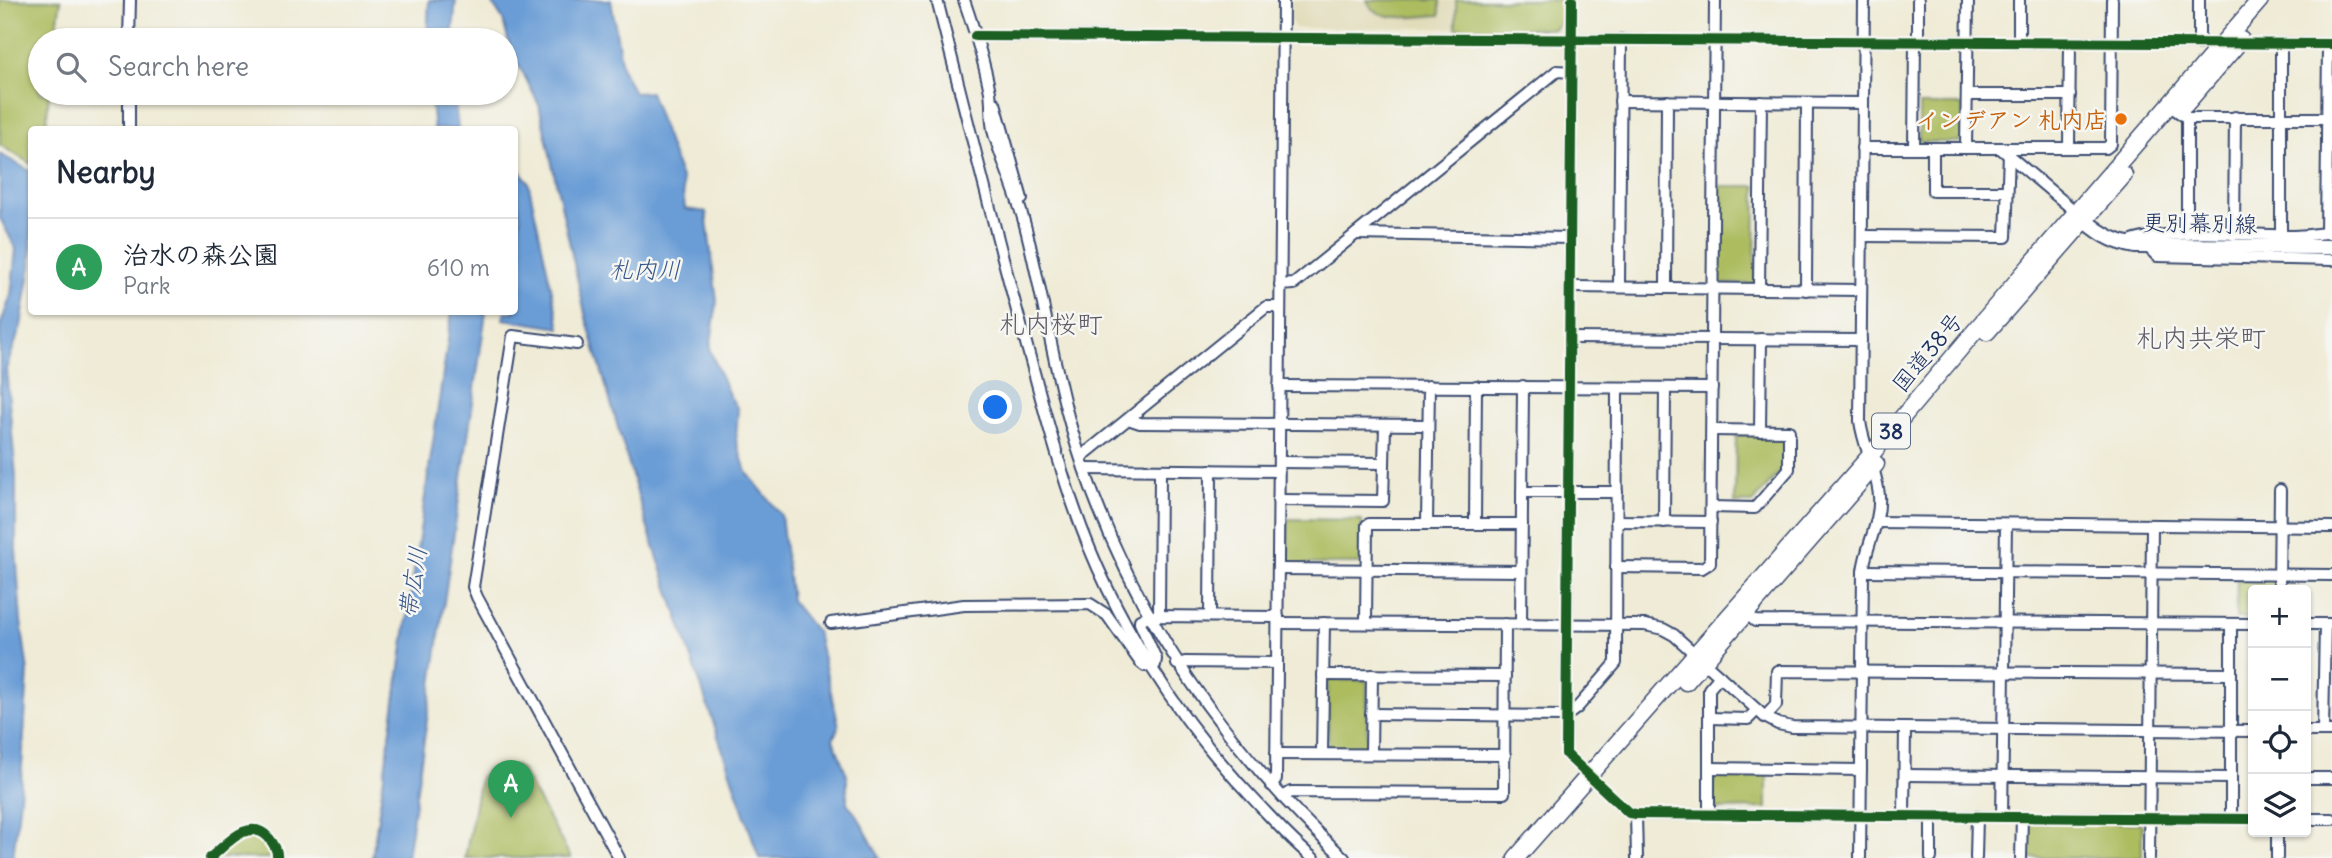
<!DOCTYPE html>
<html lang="en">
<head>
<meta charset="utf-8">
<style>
  body { margin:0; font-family:Delius,"Klee One",sans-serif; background:#f6f6f7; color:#1f2937 }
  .controls { position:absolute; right:21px; bottom:21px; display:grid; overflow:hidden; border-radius:7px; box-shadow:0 2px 5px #0004 }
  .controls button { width:63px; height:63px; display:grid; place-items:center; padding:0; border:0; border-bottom:2px solid #e0e1e3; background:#fff; color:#1f2937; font:35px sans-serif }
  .you { position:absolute; left:996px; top:408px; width:24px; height:24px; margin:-18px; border:5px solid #fff; border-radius:50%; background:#1a73e8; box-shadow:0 0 0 10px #1a73e833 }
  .badge { display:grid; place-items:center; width:46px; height:46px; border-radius:50%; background:#0f766e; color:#fff; font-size:23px; font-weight:700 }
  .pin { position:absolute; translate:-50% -58px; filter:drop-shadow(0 2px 4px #0008) }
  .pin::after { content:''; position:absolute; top:37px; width:24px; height:21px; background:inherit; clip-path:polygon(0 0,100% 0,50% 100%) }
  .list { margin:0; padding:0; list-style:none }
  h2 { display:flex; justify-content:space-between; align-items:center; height:91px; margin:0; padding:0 28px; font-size:30px }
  h2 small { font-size:23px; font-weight:400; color:#747a83 }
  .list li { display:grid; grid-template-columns:46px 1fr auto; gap:21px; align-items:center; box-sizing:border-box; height:98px; padding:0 28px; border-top:2px solid #e0e1e3 }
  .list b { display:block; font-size:26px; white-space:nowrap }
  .list p { margin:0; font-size:23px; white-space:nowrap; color:#747a83 }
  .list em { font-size:23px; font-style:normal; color:#747a83 }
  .icon { flex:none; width:38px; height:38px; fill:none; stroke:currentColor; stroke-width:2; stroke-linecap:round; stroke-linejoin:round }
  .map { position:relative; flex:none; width:2332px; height:858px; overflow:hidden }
  .search { position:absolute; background:#fff; box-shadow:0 2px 5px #0004; left:28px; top:28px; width:490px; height:77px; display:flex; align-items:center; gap:18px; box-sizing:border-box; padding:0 24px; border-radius:38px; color:#747a83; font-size:26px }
  .panel { position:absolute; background:#fff; box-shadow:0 2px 5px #0004; left:28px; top:126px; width:490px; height:189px; border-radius:7px }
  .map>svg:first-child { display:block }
  .built { fill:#e1dcba }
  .green { fill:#acbc5e; stroke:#64765e; stroke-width:2 }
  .water { fill:#6b9dd6; stroke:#43669a; stroke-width:2 }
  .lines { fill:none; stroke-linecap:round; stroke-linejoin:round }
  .minor-casing { stroke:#3b4b70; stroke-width:14 }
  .major-casing { stroke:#3b4b70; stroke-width:18 }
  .highway-casing { stroke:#3b4b70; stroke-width:19 }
  .minor { stroke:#fff; stroke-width:10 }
  .major { stroke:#fff; stroke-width:14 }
  .highway { stroke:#fff; stroke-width:16 }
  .cycleway-casing { stroke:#f6f6f2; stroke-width:15 }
  .cycleway { stroke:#1b5e20; stroke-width:10 }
  .food-dot { fill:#e8710a; stroke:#f6f6f2; stroke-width:2.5 }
  .labels { text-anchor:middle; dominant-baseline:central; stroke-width:5; stroke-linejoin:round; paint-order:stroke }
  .shield { fill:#f6f6f2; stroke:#5d6b8a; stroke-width:2 }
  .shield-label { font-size:21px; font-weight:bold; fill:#1b2f5e }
  .food-label { font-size:23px; font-weight:bold; fill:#c56008; stroke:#f6f6f2; text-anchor:end }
  .street-label { font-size:23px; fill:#1b2f5e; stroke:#f6f6f2 }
  .water-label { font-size:24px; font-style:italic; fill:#375688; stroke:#f6f6f2 }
  .quarter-label { font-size:26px; fill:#5e5a65; stroke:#f6f6f2 }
</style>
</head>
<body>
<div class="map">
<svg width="2332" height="858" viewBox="0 0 2332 858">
  <rect width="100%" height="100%" fill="#f6f6f2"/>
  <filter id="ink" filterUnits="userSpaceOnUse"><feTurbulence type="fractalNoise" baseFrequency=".0143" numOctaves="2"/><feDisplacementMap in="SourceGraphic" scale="14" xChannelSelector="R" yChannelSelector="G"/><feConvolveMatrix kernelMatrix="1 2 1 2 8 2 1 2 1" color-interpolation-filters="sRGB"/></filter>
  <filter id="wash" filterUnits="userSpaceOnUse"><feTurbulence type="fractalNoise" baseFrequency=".00686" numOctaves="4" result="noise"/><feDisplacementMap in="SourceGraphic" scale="28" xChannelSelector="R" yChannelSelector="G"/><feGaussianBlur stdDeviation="1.57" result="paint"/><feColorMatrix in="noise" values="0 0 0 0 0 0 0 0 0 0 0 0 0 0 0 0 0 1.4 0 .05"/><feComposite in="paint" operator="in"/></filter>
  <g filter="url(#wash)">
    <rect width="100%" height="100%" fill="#efebd6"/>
    <!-- built -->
    <polygon class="built" points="1291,0 1456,0 1456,28 1295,28 1291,22"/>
    <!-- green -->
    <g class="green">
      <polygon points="0,0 61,0 55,40 40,40 40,93 49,93 46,129 32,130 31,164 0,145"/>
      <path d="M1367,0H1440V15C1418,16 1376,25 1367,0Z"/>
      <polygon points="1456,0 1567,0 1567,12 1563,12 1563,20 1554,29 1456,28"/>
      <polygon points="1919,105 1963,105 1962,139 1959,142 1921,142 1919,140"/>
      <polygon points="1718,186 1756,186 1755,281 1752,284 1719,284 1717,281"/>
      <polygon points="1736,435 1782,435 1785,438 1784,467 1753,503 1735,503"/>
      <polygon points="1288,519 1362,520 1362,561 1358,564 1290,564 1288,562"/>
      <polygon points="2237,579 2272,579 2275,581 2274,590 2253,590 2253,618 2236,618"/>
      <polygon points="1328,680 1367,680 1367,746 1363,749 1328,749"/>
      <polygon points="501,766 516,766 522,771 571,858 465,858 480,778 488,769"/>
      <polygon points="1716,772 1767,773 1767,808 1716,809 1713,806 1714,775"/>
      <polygon points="2028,822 2140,823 2142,825 2142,858 2025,858 2026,824"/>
      <path d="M255,829C266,834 279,845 277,858H210L245,830Z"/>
    </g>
    <!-- water -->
    <g class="water">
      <polygon points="429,0 456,0 452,40 427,40"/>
      <polygon points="490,0 611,0 622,68 634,93 650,92 682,181 685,209 706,212 717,301 710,350 729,395 738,409 736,440 746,471 781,515 791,600 817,633 839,726 833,739 847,775 847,803 858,817 880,858 759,858 645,520 586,318 539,105 523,73 512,56 503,20"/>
      <polygon points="430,93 454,93 458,129 434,129"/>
      <polygon points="0,154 32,172 31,265 21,326 6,369 16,476 16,550 21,621 28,672 20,798 13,858 0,858 0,326 11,295 16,249 0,218"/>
      <polygon points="515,165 528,181 560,328 503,319 505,312 514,312 514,258 520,217 515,187"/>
      <polygon points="452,312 486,312 407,858 372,858"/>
    </g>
  </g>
  <g filter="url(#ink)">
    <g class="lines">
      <defs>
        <g id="minor">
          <path d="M937,0C965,110 992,220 1022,329C1039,388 1053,449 1074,507C1112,618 1179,722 1260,806C1277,824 1294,843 1313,858"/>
          <path d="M964,0C974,29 984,61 990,92C992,105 990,120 994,134C1004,166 1018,197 1026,229C1042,292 1052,357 1069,420C1117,593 1213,737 1344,858"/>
          <polyline points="1572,0 1566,754 1629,813 1636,814 2253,819"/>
          <polyline points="975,36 2332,44"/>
          <polyline points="129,40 130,0"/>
          <polyline points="1918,41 1918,0"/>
          <polyline points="2019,42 2019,0"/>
          <polyline points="2199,44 2199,0"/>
          <polyline points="1967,95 2070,95"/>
          <polyline points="1620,101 1863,103"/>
          <polyline points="995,103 1022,199"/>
          <polyline points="2170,106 2187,118 2187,234"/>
          <polyline points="2187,118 2332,118"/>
          <polyline points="129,130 129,93"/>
          <polyline points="2069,147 2070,42"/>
          <polyline points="1862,148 2000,148 2077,213"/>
          <polyline points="1914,148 1915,41"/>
          <polyline points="1933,148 1933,191 2006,191"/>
          <polyline points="1966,148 1968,0"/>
          <polyline points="2000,148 2106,148 2111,144 2112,0"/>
          <polyline points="2326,233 2328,44"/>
          <polyline points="1356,234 1570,238"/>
          <polyline points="2234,235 2235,117"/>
          <polyline points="2281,235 2281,44"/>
          <polyline points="1862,236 2006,237 2009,153"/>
          <path d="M2125,244C2158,227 2254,235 2294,236C2307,236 2319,233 2332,233"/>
          <polyline points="2147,246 2157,256 2332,260"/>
          <polyline points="1280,285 1294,284 1557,71 1571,72"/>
          <polyline points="1570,287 1861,290"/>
          <polyline points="1619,287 1621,39"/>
          <polyline points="1666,288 1667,101"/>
          <polyline points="1759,289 1761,102"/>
          <polyline points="1806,290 1807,103"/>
          <polyline points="1569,338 1861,340"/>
          <polyline points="577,344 513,336 473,587 477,597 619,858"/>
          <polyline points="1279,386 1712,388"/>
          <polyline points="1128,419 1140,423 1428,425"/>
          <polyline points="1760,431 1761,339"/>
          <polyline points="1081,457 1266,307 1280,307"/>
          <polyline points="1279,462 1384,463"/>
          <polyline points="1085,469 1278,471"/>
          <polyline points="1522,492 1617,492"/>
          <polyline points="1278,500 1383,501 1385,426"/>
          <polyline points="1711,507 1755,508 1789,469 1789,431 1712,430"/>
          <polyline points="1616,521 1711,522"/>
          <polyline points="1664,522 1665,388"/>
          <polyline points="1876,522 2332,527"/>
          <polyline points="1427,523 1429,386"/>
          <polyline points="1475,524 1476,386"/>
          <polyline points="1616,567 1702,568 1710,563 1715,0"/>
          <polyline points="1278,569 1521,571"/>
          <polyline points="1863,571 2332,575"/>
          <polyline points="2279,590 2280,490"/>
          <polyline points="1742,610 1755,621 2253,624"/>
          <polyline points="1159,616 1160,470"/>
          <polyline points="1210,616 1211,470"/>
          <polyline points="831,623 964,605 1090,604 1107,615 1140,662 1145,666 1152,666"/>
          <polyline points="1278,623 1645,625 1663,629 1674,635 1765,717 1778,724 1792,727 2253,731"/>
          <polyline points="1366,623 1367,525 1369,524 1522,524"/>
          <polyline points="1521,624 1523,386"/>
          <polyline points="2306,624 2332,624"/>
          <polyline points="1177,664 1185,662 1277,663"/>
          <polyline points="1152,666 1155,665 1156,659 1140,623 1140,620 1148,616 1278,617"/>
          <polyline points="1323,675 1505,676"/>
          <polyline points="1371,714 1566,716 1577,708 1616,663 1617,388"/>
          <polyline points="1765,717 1776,705 1777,671 2231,674"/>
          <polyline points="1709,718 1748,719 1757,710"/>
          <polyline points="2306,731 2332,731"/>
          <polyline points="2323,731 2325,624"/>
          <polyline points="1322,753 1324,623"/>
          <polyline points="1276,754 1505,755"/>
          <polyline points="1371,754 1372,675"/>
          <polyline points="1709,768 1861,770"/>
          <polyline points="1905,775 2231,778"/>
          <polyline points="2306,778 2332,778"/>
          <polyline points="1271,785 1276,779 1283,0"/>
          <polyline points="1283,797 1291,792 1504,793 1505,624"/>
          <polyline points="1636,814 1637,858"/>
          <polyline points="1709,814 1709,689 1720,676"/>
          <polyline points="1904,816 1905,728"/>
          <polyline points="2002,817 2006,524"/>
          <polyline points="2231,819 2231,624"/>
          <polyline points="2306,819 2332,819"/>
          <path d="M1860,858L1863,571C1866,545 1881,522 1879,496C1877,470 1863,446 1860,421L1864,0"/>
          <polyline points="1931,858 1931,816"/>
          <polyline points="1976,858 1977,816"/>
          <polyline points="2021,858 2022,817"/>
          <polyline points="2149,858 2152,526"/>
          <polyline points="2277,858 2277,832"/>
        </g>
        <path id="major" d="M2078,214C2096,231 2112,242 2136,246L2332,247"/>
        <g id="highway">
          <polyline points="2185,105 2241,40"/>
          <polyline points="1987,332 2124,175"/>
          <polyline points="1686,682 1876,464"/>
          <polyline points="1516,858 1869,457 2022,275 2260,0"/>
        </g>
      </defs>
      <!-- minor casing -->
      <use href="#minor" class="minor-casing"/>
      <!-- major casing -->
      <use href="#major" class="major-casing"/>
      <!-- highway casing -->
      <use href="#highway" class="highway-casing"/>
      <!-- minor -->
      <use href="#minor" class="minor"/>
      <!-- major -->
      <use href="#major" class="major"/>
      <!-- highway -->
      <use href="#highway" class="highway"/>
      <defs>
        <g id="cycleway">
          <polyline points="1572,0 1566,754 1629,813 1636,814 2253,819"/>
          <polyline points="975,36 2332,44"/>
          <path d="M210,858C227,844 249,816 269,838C274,844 278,851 277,858"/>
        </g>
      </defs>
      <!-- cycleway casing -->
      <use href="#cycleway" class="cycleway-casing"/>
      <!-- cycleway -->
      <use href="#cycleway" class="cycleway"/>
    </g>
  </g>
  <!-- markers -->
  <circle class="food-dot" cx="2121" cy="119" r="7"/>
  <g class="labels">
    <!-- shield labels -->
    <rect class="shield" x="1872" y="413.5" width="38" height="35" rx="5"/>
    <g class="shield-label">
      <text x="1891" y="431">38</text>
    </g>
    <!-- food labels -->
    <g class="food-label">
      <text x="2107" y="119">インデアン 札内店</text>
    </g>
    <!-- street labels -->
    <g class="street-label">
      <text transform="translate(2200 223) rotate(1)">更別幕別線</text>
      <text transform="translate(1927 352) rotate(-50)">国道38号</text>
    </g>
    <!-- water labels -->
    <g class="water-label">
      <text x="645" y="269">札内川</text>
      <text transform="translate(412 582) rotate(-81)">帯広川</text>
    </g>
    <!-- quarter labels -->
    <g class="quarter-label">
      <text x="1051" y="323">札内桜町</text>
      <text x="2201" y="337">札内共栄町</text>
    </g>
  </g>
</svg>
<div class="controls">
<button>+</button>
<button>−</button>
<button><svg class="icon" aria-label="locate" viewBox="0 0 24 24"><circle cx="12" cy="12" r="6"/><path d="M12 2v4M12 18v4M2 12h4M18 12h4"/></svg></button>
<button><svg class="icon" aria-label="layers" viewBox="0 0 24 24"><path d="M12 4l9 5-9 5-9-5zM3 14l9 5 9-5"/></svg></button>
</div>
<div class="you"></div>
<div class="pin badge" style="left:511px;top:818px;background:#2e9e5b">A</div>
<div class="search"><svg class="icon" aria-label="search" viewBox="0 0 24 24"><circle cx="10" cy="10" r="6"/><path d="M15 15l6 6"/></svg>Search here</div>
<section class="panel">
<h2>Nearby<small></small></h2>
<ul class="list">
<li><span class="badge" style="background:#2e9e5b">A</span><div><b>治水の森公園</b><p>Park</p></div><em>610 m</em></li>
</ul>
</section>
</div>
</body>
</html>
